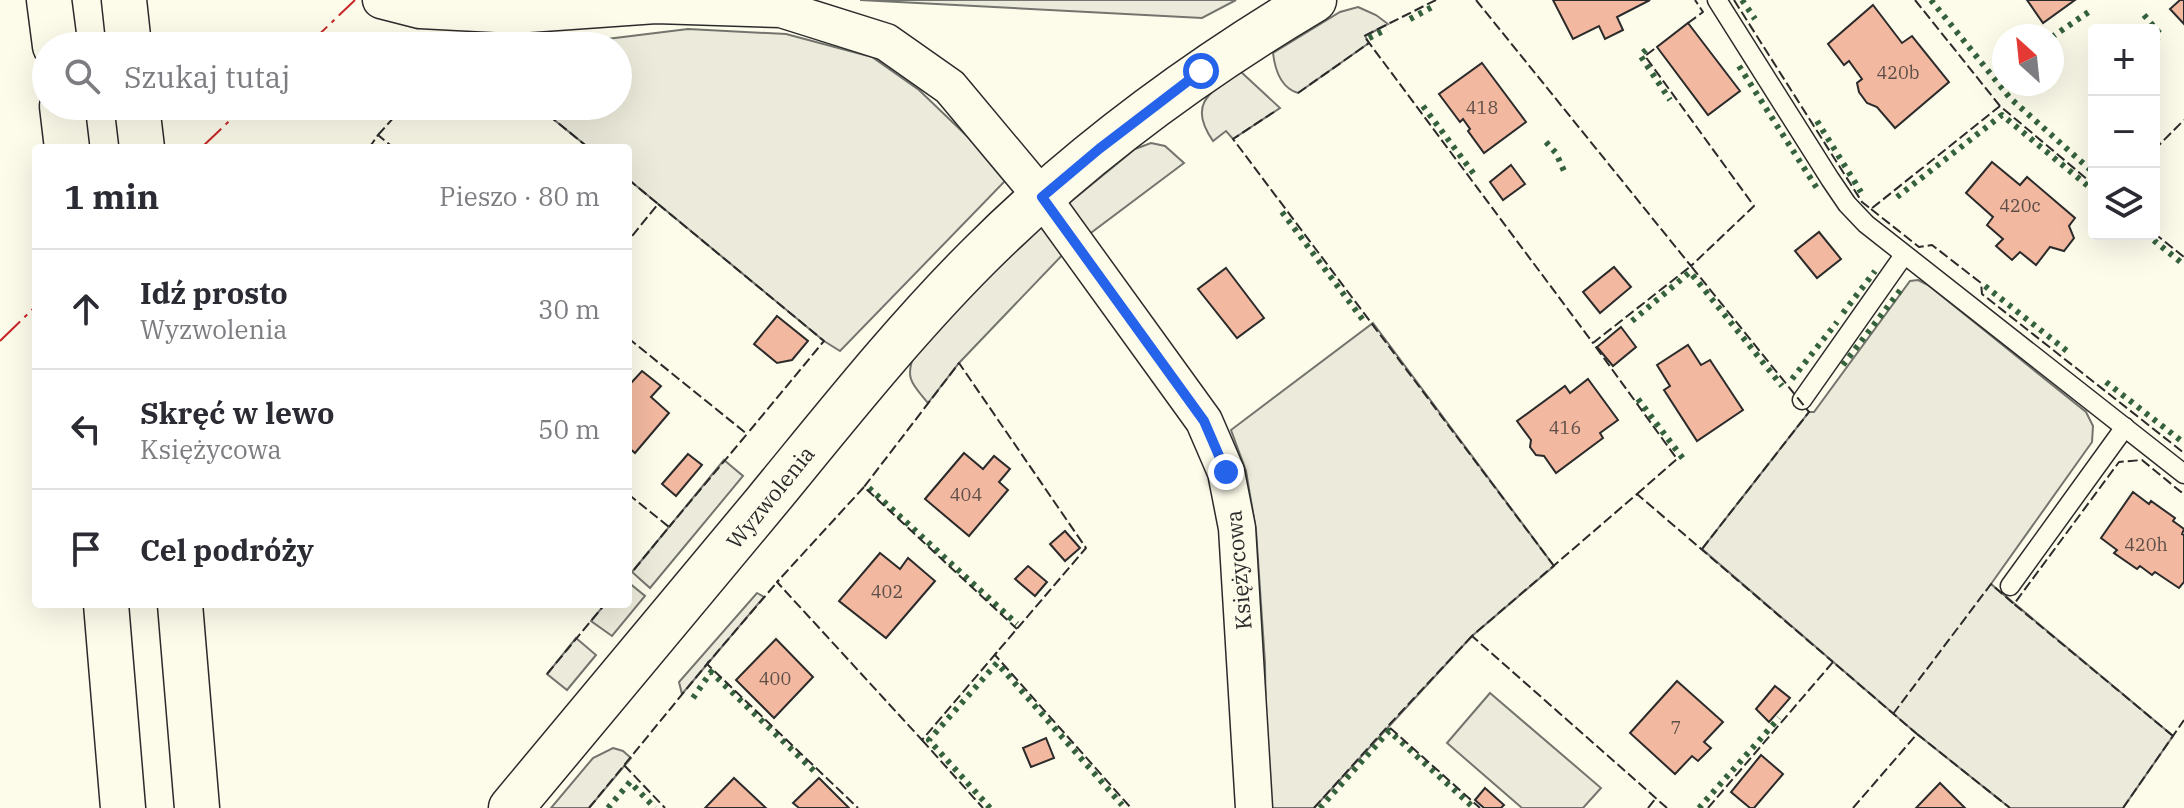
<!DOCTYPE html>
<html lang="pl">
<head>
<meta charset="utf-8">
<style>
  body { margin:0; font-family:"IBM Plex Serif",serif; background:#f2f2f3; color:#2b2b33 }
  .controls { position:absolute; right:24px; top:24px; display:grid; overflow:hidden; border-radius:8px; box-shadow:0 8px 32px #0002 }
  .controls button { width:72px; height:72px; display:grid; place-items:center; padding:0; border:0; border-bottom:2px solid #e1e1e2; background:#fff; color:#2b2b33; font:40px sans-serif }
  .compass { position:absolute; left:1992px; top:24px; width:72px; height:72px; border-radius:50%; background:#fff; box-shadow:0 8px 32px #0002; rotate:333deg }
  .stop { position:absolute; width:24px; height:24px; margin:-18px; border:6px solid #2563eb; border-radius:50%; background:#fff }
  .stop.end { background:#2563eb; border-color:#fff; box-shadow:0 2px 8px #0008 }
  .list { margin:0; padding:0; list-style:none }
  h2 { display:flex; justify-content:space-between; align-items:center; height:104px; margin:0; padding:0 32px; font-size:34px }
  h2 small { font-size:26px; font-weight:400; color:#7c7c81 }
  .list li { display:grid; grid-template-columns:52px 1fr auto; gap:24px; align-items:center; box-sizing:border-box; height:120px; padding:0 32px; border-top:2px solid #e1e1e2 }
  .list b { display:block; font-size:30px; white-space:nowrap }
  .list p { margin:0; font-size:26px; white-space:nowrap; color:#7c7c81 }
  .list em { font-size:26px; font-style:normal; color:#7c7c81 }
  .icon { flex:none; width:44px; height:44px; fill:none; stroke:currentColor; stroke-width:2; stroke-linecap:round; stroke-linejoin:round }
  .map { position:relative; flex:none; width:2184px; height:808px; overflow:hidden }
  .search { position:absolute; background:#fff; box-shadow:0 8px 32px #0002; left:32px; top:32px; width:600px; height:88px; display:flex; align-items:center; gap:20px; box-sizing:border-box; padding:0 28px; border-radius:44px; color:#7c7c81; font-size:30px }
  .panel { position:absolute; background:#fff; box-shadow:0 8px 32px #0002; left:32px; top:144px; width:600px; height:464px; border-radius:8px }
  .map>svg:first-child { display:block }
  .green { fill:#ecebdb; stroke:#74746e; stroke-width:2 }
  .building { fill:#f2b8a0; stroke:#2b2b2b; stroke-width:2 }
  .lines { fill:none; stroke-linecap:round; stroke-linejoin:round }
  .lane-casing { stroke:#2b2b2b; stroke-width:21 }
  .street-casing { stroke:#2b2b2b; stroke-width:39 }
  .secondary-casing { stroke:#2b2b2b; stroke-width:47 }
  .highway-casing { stroke:#2b2b2b; stroke-width:47 }
  .lane { stroke:#fdfbea; stroke-width:18 }
  .street { stroke:#fdfbea; stroke-width:36 }
  .secondary { stroke:#fdfbea; stroke-width:44 }
  .highway { stroke:#fdfbea; stroke-width:44 }
  .hedge { stroke:#34623c; stroke-width:6; stroke-dasharray:4 6; stroke-linecap:butt }
  .fence { stroke:#2b2b2b; stroke-width:2; stroke-dasharray:10 4; stroke-linecap:butt }
  .power { stroke:#c62828; stroke-width:2; stroke-dasharray:28 6 4 6; stroke-linecap:butt }
  .route { stroke:#2563eb; stroke-width:10 }
  .labels { text-anchor:middle; dominant-baseline:central; stroke-width:6; stroke-linejoin:round; paint-order:stroke }
  .number-label { font-size:18px; fill:#5d4e48 }
  .street-label { font-size:22px; fill:#2b2b2b; stroke:#fdfbea }
</style>
</head>
<body>
<div class="map">
<svg width="2184" height="808" viewBox="0 0 2184 808">
  <rect width="100%" height="100%" fill="#fdfbea"/>
  <!-- green -->
  <g class="green">
    <polygon points="860,0 1236,0 1202,18"/>
    <path d="M1358,7L1376,15L1388,24L1365,36L1369,43L1298,93C1281,88 1275,70 1273,53L1340,12Z"/>
    <polygon points="688,29 786,34 872,57 919,90 970,139 1005,181 840,351 824,341 628,179 628,148 589,148 537,106 618,106 618,46 550,46"/>
    <path d="M1240,71L1280,108L1233,139L1226,131L1213,141C1187,104 1210,92 1240,71Z"/>
    <polygon points="1151,143 1165,146 1184,163 1084,238 1063,208 1135,149"/>
    <path d="M1043,225L1069,248L959,363L928,403C912,384 904,378 915,353L996,267Z"/>
    <polygon points="1918,280 1928,285 2086,412 2093,426 2092,442 1991,584 2173,736 2123,808 2010,808 1917,734 1702,549 1809,412 1814,412 1910,281"/>
    <polygon points="1373,323 1554,566 1472,636 1314,808 1270,808 1267,789 1265,663 1256,530 1246,471 1231,430"/>
    <polygon points="724,460 743,476 650,588 632,572"/>
    <polygon points="628,582 645,596 612,636 591,621 605,604 628,604"/>
    <polygon points="757,593 764,597 682,694 679,682"/>
    <polygon points="576,638 596,655 567,690 547,674"/>
    <polygon points="1490,693 1601,788 1583,808 1522,808 1447,743"/>
    <polygon points="613,748 623,751 631,758 589,808 551,808 593,758"/>
  </g>
  <!-- building -->
  <g class="building">
    <polygon points="1553,0 1650,0 1617,17 1623,30 1605,39 1599,26 1573,39"/>
    <polygon points="2027,0 2075,0 2043,23"/>
    <polygon points="2180,0 2184,0 2184,24 2170,9"/>
    <polygon points="1873,5 1902,43 1912,36 1949,82 1895,128 1877,107 1867,103 1859,92 1857,83 1862,79 1849,61 1844,65 1828,44"/>
    <polygon points="1688,23 1740,91 1708,115 1657,47"/>
    <polygon points="1482,63 1526,122 1484,153 1468,131 1470,129 1463,119 1460,122 1439,94"/>
    <polygon points="1992,162 2020,185 2027,177 2075,218 2069,226 2074,238 2064,251 2050,247 2036,265 2020,252 2012,260 1996,246 2003,239 1987,225 1993,217 1966,193"/>
    <polygon points="1511,165 1525,184 1503,200 1490,182"/>
    <polygon points="1819,232 1841,259 1817,278 1795,251"/>
    <polygon points="1614,267 1631,287 1600,313 1583,292"/>
    <polygon points="1226,268 1264,318 1237,338 1198,289"/>
    <polygon points="777,316 808,341 792,360 777,363 754,344"/>
    <polygon points="1621,327 1636,347 1613,366 1597,347"/>
    <polygon points="1688,345 1701,365 1710,360 1743,410 1697,441 1664,390 1670,386 1657,365"/>
    <polygon points="642,371 661,386 651,397 669,413 635,453 628,447 628,380 632,382"/>
    <polygon points="1588,379 1618,420 1600,433 1603,438 1556,473 1544,456 1536,455 1530,447 1531,440 1517,421 1565,386 1570,393"/>
    <polygon points="964,453 983,469 994,456 1010,469 999,482 1008,490 969,536 925,499"/>
    <polygon points="688,454 702,465 676,496 662,484"/>
    <polygon points="2133,492 2149,504 2151,501 2175,518 2173,521 2184,529 2182,534 2184,535 2184,582 2179,588 2155,572 2152,575 2140,566 2137,569 2114,553 2117,550 2101,538"/>
    <polygon points="1065,531 1080,548 1065,561 1050,544"/>
    <polygon points="880,553 900,569 908,558 935,581 886,638 839,601"/>
    <polygon points="1028,566 1047,582 1035,596 1015,579"/>
    <polygon points="776,639 813,677 774,718 736,680"/>
    <polygon points="1677,681 1723,722 1704,742 1711,748 1698,761 1692,756 1675,774 1630,733"/>
    <polygon points="1775,686 1790,698 1769,722 1756,709"/>
    <polygon points="1046,738 1054,758 1031,767 1023,748"/>
    <polygon points="1761,755 1783,774 1754,808 1750,808 1731,792"/>
    <polygon points="734,778 766,808 705,808"/>
    <polygon points="819,778 849,808 799,808 793,803"/>
    <polygon points="1940,783 1965,808 1916,808"/>
    <polygon points="1485,788 1504,805 1501,808 1484,808 1475,800"/>
  </g>
  <g class="lines">
    <defs>
      <g id="lane">
        <polyline points="1717,0 1830,179 1847,204 1866,224 2184,474"/>
        <polyline points="1802,400 1904,255"/>
        <polyline points="2010,586 2125,427"/>
      </g>
      <polyline id="street" points="381,0 420,10 514,15 656,5 781,9 886,42 950,87 1042,197 1204,421 1226,472 1237,528 1254,808"/>
      <path id="secondary" d="M511,808C596,707 681,605 766,502C835,418 902,333 979,256C1079,156 1193,72 1314,0"/>
      <g id="highway">
        <polyline points="49,0 55,46"/>
        <polyline points="124,0 129,46"/>
        <polyline points="62,106 67,148"/>
        <polyline points="137,106 142,148"/>
        <polyline points="106,604 123,808"/>
        <polyline points="180,604 197,808"/>
      </g>
    </defs>
    <!-- lane casing -->
    <use href="#lane" class="lane-casing"/>
    <!-- street casing -->
    <use href="#street" class="street-casing"/>
    <!-- secondary casing -->
    <use href="#secondary" class="secondary-casing"/>
    <!-- highway casing -->
    <use href="#highway" class="highway-casing"/>
    <!-- lane -->
    <use href="#lane" class="lane"/>
    <!-- street -->
    <use href="#street" class="street"/>
    <!-- secondary -->
    <use href="#secondary" class="secondary"/>
    <!-- highway -->
    <use href="#highway" class="highway"/>
    <!-- hedge -->
    <g class="hedge">
      <polyline points="1742,0 1755,19"/>
      <polyline points="1931,0 2010,98 2094,173"/>
      <polyline points="2144,15 2161,35 2154,42"/>
      <polyline points="1410,19 1434,6"/>
      <polyline points="2052,37 2090,11"/>
      <polyline points="1369,38 1387,29"/>
      <polyline points="1646,50 1640,55 1670,100"/>
      <polyline points="1739,66 1818,190"/>
      <polyline points="1423,106 1474,174"/>
      <polyline points="1817,121 1861,192"/>
      <polyline points="1546,142 1556,153 1564,171"/>
      <polyline points="1897,197 2002,115 2094,191"/>
      <polyline points="1282,212 1363,320"/>
      <polyline points="2146,234 2183,264"/>
      <polyline points="1985,286 2067,351"/>
      <polyline points="1843,313 1875,271"/>
      <polyline points="1632,321 1690,272 1782,386"/>
      <polyline points="1843,365 1902,288"/>
      <polyline points="1792,379 1837,322"/>
      <polyline points="2106,382 2184,443"/>
      <polyline points="1638,399 1684,460"/>
      <polyline points="869,488 1017,624"/>
      <polyline points="693,698 711,672 814,771"/>
      <polyline points="608,808 630,782 655,808"/>
      <polyline points="990,808 929,740 997,663 1122,805"/>
      <polyline points="1320,808 1389,731 1474,808"/>
      <polyline points="1699,808 1779,718"/>
    </g>
    <!-- fence -->
    <g class="fence">
      <polyline points="1436,0 1364,36 1593,343"/>
      <polyline points="1476,0 1691,266 1754,206 1645,56 1657,47"/>
      <polyline points="1734,0 1862,202 1871,209 2000,106"/>
      <polyline points="1915,0 2000,106 2094,185"/>
      <polyline points="1688,23 1703,12 1695,0"/>
      <polyline points="457,46 460,43 463,46"/>
      <polyline points="1298,93 1369,43"/>
      <polyline points="537,106 589,148"/>
      <polyline points="1274,112 1233,139 1554,566"/>
      <polyline points="378,135 404,106"/>
      <polyline points="369,148 378,135 394,148"/>
      <polyline points="2154,150 2184,120"/>
      <polyline points="628,179 658,204 628,241"/>
      <polyline points="658,204 824,341 747,434"/>
      <polyline points="1871,209 1919,247 1932,245 1981,283 1982,294 2184,453"/>
      <polyline points="2154,233 2184,257"/>
      <polyline points="628,338 747,434 669,527"/>
      <polyline points="864,487 777,582 922,740 1086,548 959,363 864,487 1017,629"/>
      <polyline points="628,494 669,527 628,577"/>
      <polyline points="1637,494 1677,459 1593,343 1691,266 1809,412 1702,549"/>
      <polyline points="1472,636 1388,726 1480,808"/>
      <polyline points="997,652 995,655 1131,808"/>
      <polyline points="709,661 707,664 858,808"/>
      <polyline points="547,674 605,604"/>
      <polyline points="1893,714 1991,584 2014,604"/>
      <polyline points="2173,736 2014,604 2119,462 2142,460 2181,492 2184,488"/>
      <polyline points="922,740 983,808"/>
      <polyline points="624,765 665,808"/>
      <polyline points="589,808 707,664 779,580"/>
      <polyline points="1314,808 1388,726"/>
      <polyline points="1648,808 1656,798"/>
      <polyline points="1667,808 1472,636 1637,494 1833,662"/>
      <polyline points="1708,808 1833,662 1917,734"/>
      <polyline points="1853,808 1917,734 2010,808"/>
      <polyline points="2123,808 2184,720"/>
    </g>
    <!-- power -->
    <g class="power">
      <polyline points="307,46 355,0"/>
      <polyline points="201,148 245,106"/>
      <polyline points="0,341 36,306"/>
    </g>
  </g>
  <g class="lines">
    <!-- route -->
    <polyline class="route" points="1201,71 1099,149 1042,197 1204,421 1226,472"/>
  </g>
  <g class="labels">
    <!-- number labels -->
    <g class="number-label">
      <text x="1898" y="72">420b</text>
      <text x="1482" y="107">418</text>
      <text x="2020" y="205">420c</text>
      <text x="1565" y="427">416</text>
      <text x="966" y="494">404</text>
      <text x="2146" y="544">420h</text>
      <text x="887" y="591">402</text>
      <text x="775" y="678">400</text>
      <text x="1676" y="727">7</text>
    </g>
    <!-- street labels -->
    <g class="street-label">
      <text transform="translate(770 497) rotate(-51)">Wyzwolenia</text>
      <text transform="translate(1238 570) rotate(-95)">Księżycowa</text>
    </g>
  </g>
</svg>
<div class="controls">
<button>+</button>
<button>−</button>
<button><svg class="icon" aria-label="layers" viewBox="0 0 24 24"><path d="M12 4l9 5-9 5-9-5zM3 14l9 5 9-5"/></svg></button>
</div>
<svg class="compass" viewBox="-18 -18 36 36"><path d="M0-13l5 13h-10z" fill="#e53935"/><path d="M0 13l5-13h-10z" fill="#7c7c81"/></svg>
<div class="stop" style="left:1201px;top:71px"></div>
<div class="stop end" style="left:1226px;top:472px"></div>
<div class="search"><svg class="icon" aria-label="search" viewBox="0 0 24 24"><circle cx="10" cy="10" r="6"/><path d="M15 15l6 6"/></svg>Szukaj tutaj</div>
<section class="panel">
<h2>1 min<small>Pieszo · 80 m</small></h2>
<ul class="list">
<li><svg class="icon" aria-label="ahead" viewBox="0 0 24 24"><path d="M12 20V5M6 11l6-6 6 6"/></svg><div><b>Idź prosto</b><p>Wyzwolenia</p></div><em>30 m</em></li>
<li><svg class="icon" aria-label="left" viewBox="0 0 24 24"><path d="M17 20v-9H6M10 6l-5 5 5 5"/></svg><div><b>Skręć w lewo</b><p>Księżycowa</p></div><em>50 m</em></li>
<li><svg class="icon" aria-label="arrive" viewBox="0 0 24 24"><path d="M6 21V4h12l-3 4 3 4H6"/></svg><div><b>Cel podróży</b></div></li>
</ul>
</section>
</div>
</body>
</html>
